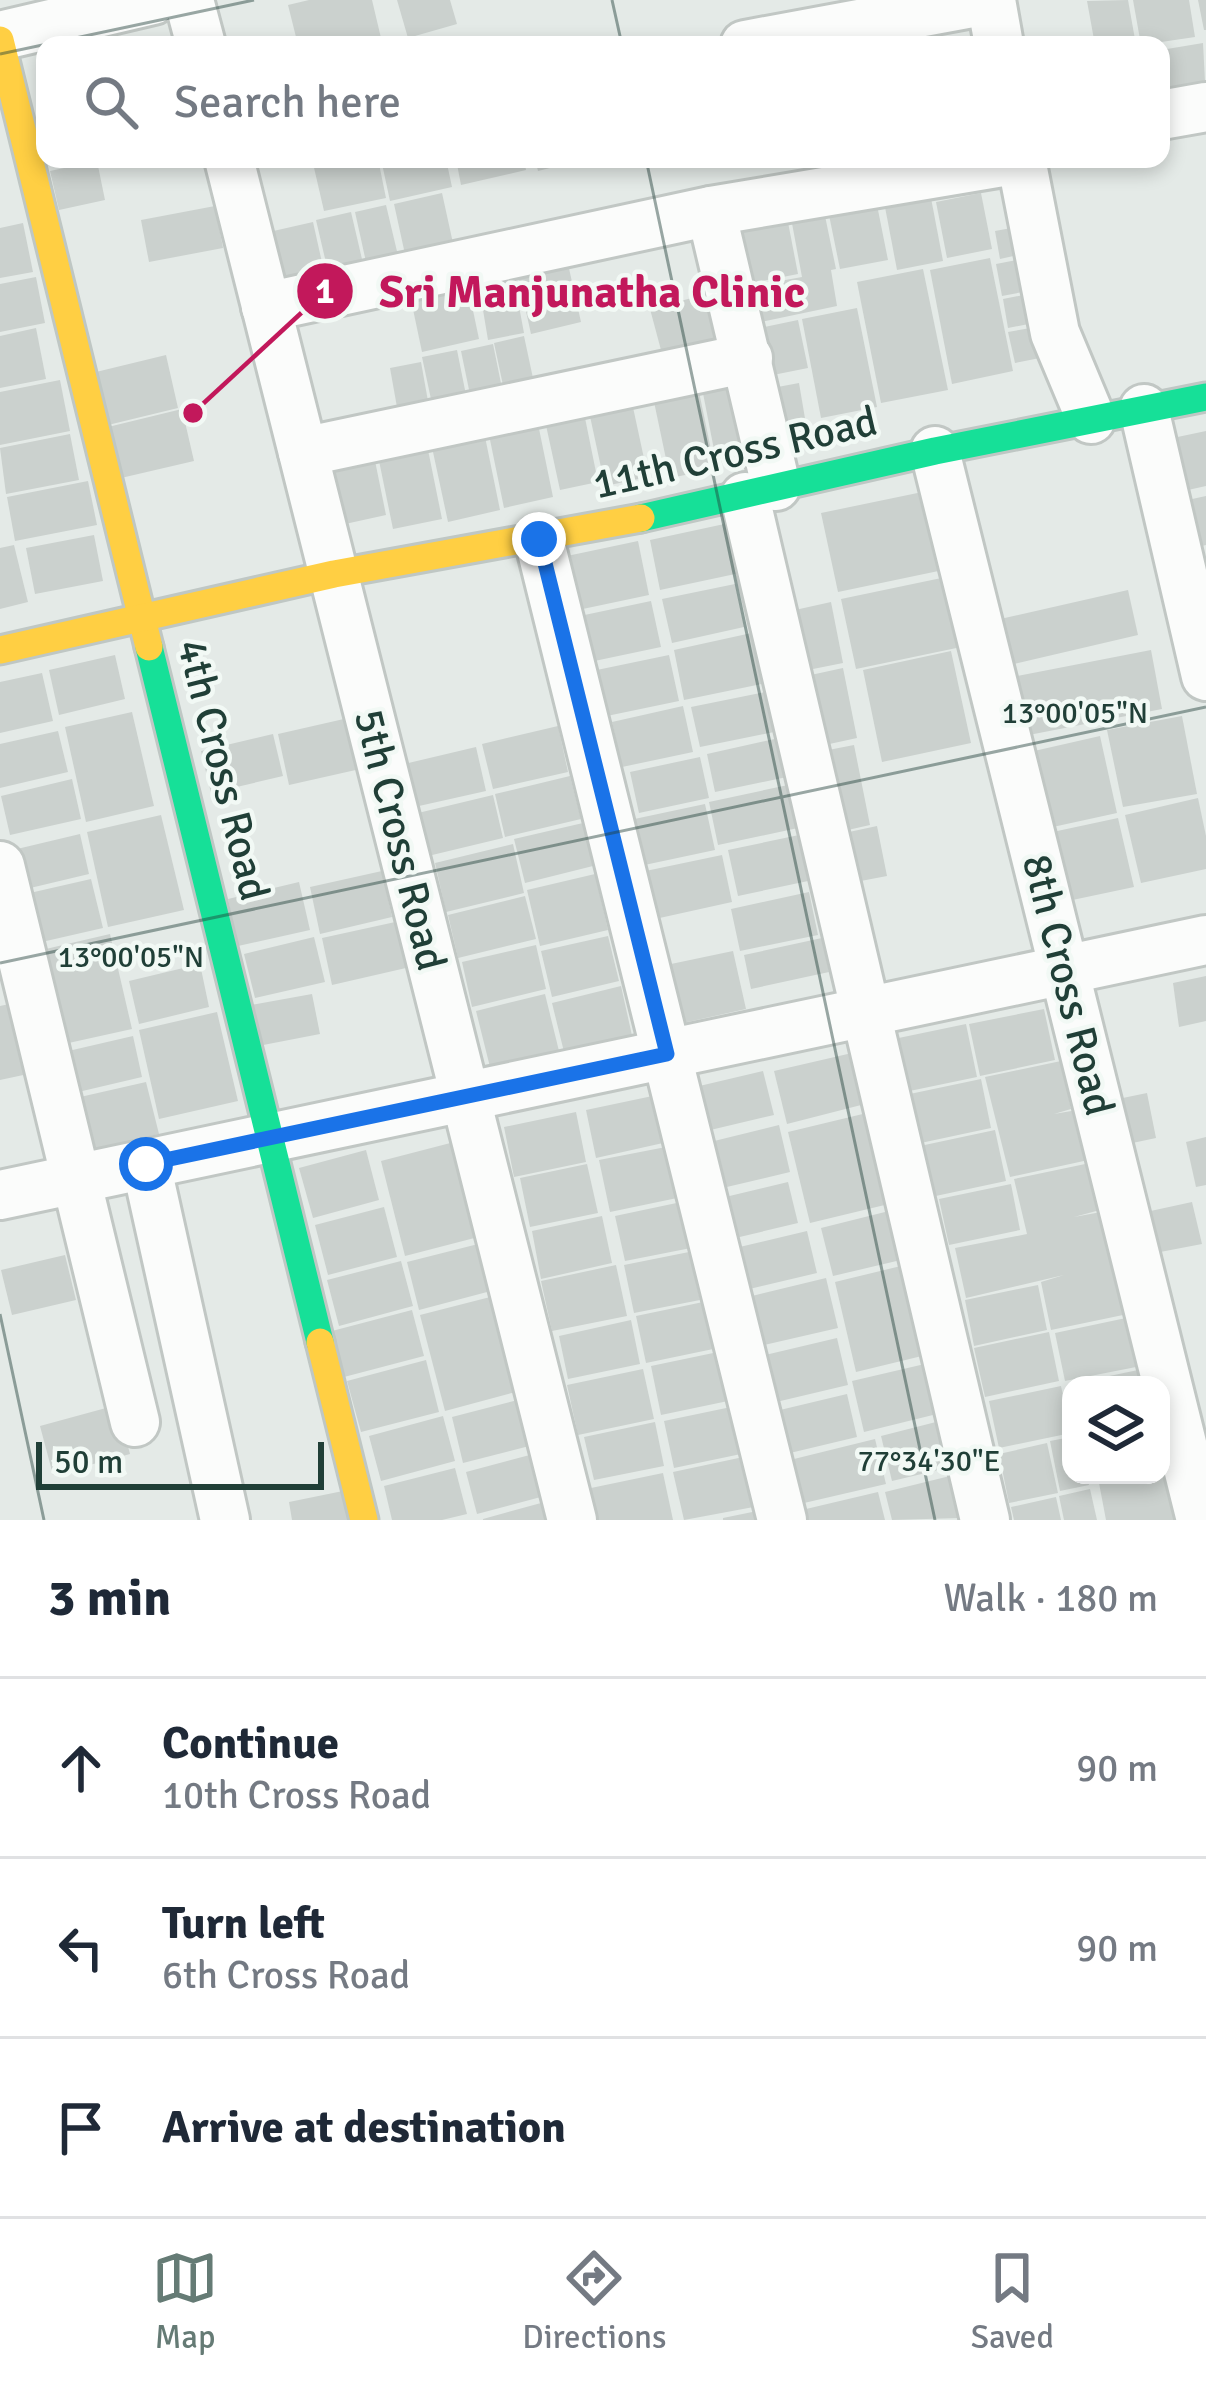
<!DOCTYPE html>
<html lang="en">
<head>
<meta charset="utf-8">
<style>
  body { margin:0; font-family:Signika,sans-serif; background:#f2f2f3; color:#1f2937 }
  .controls { position:absolute; right:36px; bottom:36px; display:grid; overflow:hidden; border-radius:24px; box-shadow:0 6px 18px #0003 }
  .controls button { width:108px; height:108px; display:grid; place-items:center; padding:0; border:0; border-bottom:3px solid #e0e1e3; background:#fff; color:#1f2937; font:60px sans-serif }
  .scale { position:absolute; left:36px; bottom:30px; width:288px; box-sizing:border-box; padding-left:12px; border:6px solid #203f37; border-top:0; font-size:33px; line-height:42px; white-space:nowrap; color:#203f37; -webkit-text-stroke:9px #f2f9f5; paint-order:stroke }
  .stop { position:absolute; width:36px; height:36px; margin:-27px; border:9px solid #1a73e8; border-radius:50%; background:#fff }
  .stop.end { background:#1a73e8; border-color:#fff; box-shadow:0 3px 12px #0008 }
  .list { margin:0; padding:0; list-style:none }
  h2 { display:flex; justify-content:space-between; align-items:center; height:156px; margin:0; padding:0 48px; font-size:51px }
  h2 small { font-size:39px; font-weight:400; color:#747a83 }
  .list li { display:grid; grid-template-columns:78px 1fr auto; gap:36px; align-items:center; box-sizing:border-box; height:180px; padding:0 48px; border-top:3px solid #e0e1e3 }
  .list b { display:block; font-size:45px; white-space:nowrap }
  .list p { margin:0; font-size:39px; white-space:nowrap; color:#747a83 }
  .list em { font-size:39px; font-style:normal; color:#747a83 }
  .icon { flex:none; width:66px; height:66px; fill:none; stroke:currentColor; stroke-width:2; stroke-linecap:round; stroke-linejoin:round }
  .map { position:relative; flex:none; width:1206px; height:1520px; overflow:hidden }
  .search { position:absolute; background:#fff; box-shadow:0 6px 18px #0003; left:36px; right:36px; top:36px; height:132px; display:flex; align-items:center; gap:30px; box-sizing:border-box; padding:0 42px; border-radius:24px; color:#747a83; font-size:45px }
  .sheet { height:696px; background:#fff }
  nav { display:flex; justify-content:space-around; align-items:center; box-sizing:border-box; height:168px; border-top:3px solid #e0e1e3; background:#fff; font-size:33px; color:#747a83 }
  nav a { display:grid; justify-items:center; gap:6px }
  nav .on { color:#657b75 }
  .map>svg:first-child { display:block }
  .building { fill:#cbd1ce }
  .lines { fill:none; stroke-linecap:round; stroke-linejoin:round }
  .street-casing { stroke:#c1c7c4; stroke-width:54 }
  .fast-casing { stroke:#bfc7c4; stroke-width:33 }
  .slow-casing { stroke:#bfc7c4; stroke-width:33 }
  .street { stroke:#fbfcfb; stroke-width:48 }
  .fast { stroke:#16e098; stroke-width:27 }
  .slow { stroke:#ffcf43; stroke-width:27 }
  .route { stroke:#1a73e8; stroke-width:15 }
  .ticks { fill:none; stroke:#203f37; stroke-width:3; stroke-opacity:0.45 }
  .labels { text-anchor:middle; dominant-baseline:central; stroke-width:9; stroke-linejoin:round; paint-order:stroke }
  .street-label { font-size:42px; fill:#203f37; stroke:#f2f9f5 }
  .ticks-label { font-size:30px; text-anchor:middle; fill:#203f37; stroke:#f2f9f5; stroke-width:9; stroke-linejoin:round; paint-order:stroke }
  .leader { fill:none; stroke:#c2185b; stroke-width:4.5 }
  .callout-dot { fill:#c2185b; stroke:#f2f9f5; stroke-width:4.5 }
  .mark-label { font-size:36px; text-anchor:middle; font-weight:bold; fill:#fff }
  .callout-label { font-size:45px; text-anchor:middle; font-weight:bold; fill:#c2185b; stroke:#f2f9f5; stroke-width:9; stroke-linejoin:round; paint-order:stroke }
</style>
</head>
<body>
<div class="map">
<svg width="1206" height="1520" viewBox="0 0 1206 1520">
  <rect width="100%" height="100%" fill="#e4eae7"/>
  <!-- building -->
  <g class="building">
    <polygon points="309,0 372,0 381,38 350,45 298,45 288,5"/>
    <polygon points="397,0 450,0 457,24 408,38"/>
    <polygon points="1128,0 1136,45 1095,45 1087,1"/>
    <polygon points="1133,0 1189,0 1195,37 1141,45"/>
    <polygon points="1198,0 1206,0 1206,30 1204,30"/>
    <polygon points="1203,43 1206,101 1161,110 1161,50"/>
    <polygon points="312,159 378,159 386,198 324,211"/>
    <polygon points="381,159 446,159 452,187 390,201"/>
    <polygon points="456,159 524,159 526,170 461,185"/>
    <polygon points="535,159 577,159 578,161 538,171"/>
    <polygon points="97,161 105,200 59,210 50,171"/>
    <polygon points="442,193 456,257 408,268 394,204"/>
    <polygon points="981,193 992,249 947,258 936,202"/>
    <polygon points="931,198 943,261 897,270 885,207"/>
    <polygon points="386,205 400,264 368,271 355,212"/>
    <polygon points="877,205 888,260 840,269 829,215"/>
    <polygon points="215,206 223,248 149,262 141,220"/>
    <polygon points="824,211 836,269 831,270 837,306 761,322 753,286 802,277 791,218"/>
    <polygon points="351,212 365,272 330,280 316,220"/>
    <polygon points="787,217 798,274 752,283 741,226"/>
    <polygon points="313,222 327,285 283,295 269,232"/>
    <polygon points="23,223 33,272 0,278 0,228"/>
    <polygon points="1032,224 1037,251 1000,259 995,231"/>
    <polygon points="1037,256 1043,288 1002,296 996,264"/>
    <polygon points="990,258 1013,371 952,384 930,270"/>
    <polygon points="568,264 581,322 531,334 518,275"/>
    <polygon points="923,269 948,390 881,403 857,282"/>
    <polygon points="513,274 524,333 488,340 478,280"/>
    <polygon points="36,277 45,323 0,332 0,284"/>
    <polygon points="467,282 479,339 422,352 410,295"/>
    <polygon points="1044,291 1049,320 1008,328 1003,299"/>
    <polygon points="707,294 721,350 665,365 650,309"/>
    <polygon points="857,308 877,407 821,418 802,319"/>
    <polygon points="798,320 808,368 768,376 759,328"/>
    <polygon points="1048,325 1055,355 1015,363 1008,332"/>
    <polygon points="36,328 46,379 0,388 0,336"/>
    <polygon points="524,336 537,397 507,404 494,343"/>
    <polygon points="493,344 505,403 473,409 461,351"/>
    <polygon points="457,350 469,410 435,418 422,357"/>
    <polygon points="166,355 178,408 108,425 96,372"/>
    <polygon points="421,362 431,418 400,424 390,368"/>
    <polygon points="739,375 756,457 717,465 701,383"/>
    <polygon points="60,380 70,431 0,445 0,392"/>
    <polygon points="799,383 809,442 777,448 767,389"/>
    <polygon points="698,387 715,469 670,478 653,397"/>
    <polygon points="631,398 648,477 605,486 588,407"/>
    <polygon points="583,408 598,482 560,490 544,416"/>
    <polygon points="182,409 194,461 121,478 108,427"/>
    <polygon points="537,419 553,497 504,508 488,430"/>
    <polygon points="483,427 500,510 448,522 430,438"/>
    <polygon points="1206,431 1206,486 1179,492 1168,439"/>
    <polygon points="70,434 79,480 6,494 0,448"/>
    <polygon points="425,435 442,519 393,529 376,446"/>
    <polygon points="372,446 386,515 336,526 322,457"/>
    <polygon points="88,481 97,525 15,541 7,497"/>
    <polygon points="932,490 948,569 838,592 821,513"/>
    <polygon points="1206,496 1206,545 1193,548 1183,501"/>
    <polygon points="729,523 740,573 660,590 650,540"/>
    <polygon points="94,535 103,581 35,594 26,548"/>
    <polygon points="638,541 649,595 578,610 567,556"/>
    <polygon points="14,545 28,602 0,609 0,548"/>
    <polygon points="951,576 966,646 856,669 841,599"/>
    <polygon points="735,584 744,627 672,643 662,599"/>
    <polygon points="1128,590 1138,635 997,668 987,622"/>
    <polygon points="651,601 661,647 585,663 575,617"/>
    <polygon points="831,602 843,663 798,672 786,612"/>
    <polygon points="765,630 776,681 684,700 674,650"/>
    <polygon points="1151,650 1162,709 1013,738 1002,679"/>
    <polygon points="951,651 971,743 882,762 863,670"/>
    <polygon points="115,655 125,699 59,715 49,670"/>
    <polygon points="669,655 679,701 602,717 592,671"/>
    <polygon points="843,668 857,738 811,748 797,678"/>
    <polygon points="42,673 53,721 0,733 0,682"/>
    <polygon points="770,691 779,731 700,747 691,707"/>
    <polygon points="683,706 693,752 622,767 612,722"/>
    <polygon points="132,712 154,806 86,822 65,727"/>
    <polygon points="357,716 369,767 289,785 278,734"/>
    <polygon points="1182,716 1197,794 1123,807 1107,730"/>
    <polygon points="558,726 568,772 493,789 482,744"/>
    <polygon points="58,731 68,772 0,788 0,744"/>
    <polygon points="273,734 283,776 211,793 201,751"/>
    <polygon points="1100,736 1117,813 1039,830 1021,754"/>
    <polygon points="779,738 787,777 715,792 707,754"/>
    <polygon points="854,745 870,825 830,834 813,753"/>
    <polygon points="476,747 486,791 410,808 400,765"/>
    <polygon points="700,757 709,798 639,813 630,772"/>
    <polygon points="570,776 581,819 505,837 495,794"/>
    <polygon points="72,779 81,819 10,835 1,796"/>
    <polygon points="788,785 798,828 718,845 709,802"/>
    <polygon points="493,795 503,838 428,856 418,813"/>
    <polygon points="1198,798 1206,836 1206,869 1141,883 1125,815"/>
    <polygon points="705,804 715,850 635,867 625,821"/>
    <polygon points="161,815 184,910 108,927 87,832"/>
    <polygon points="1118,818 1134,887 1063,902 1048,833"/>
    <polygon points="583,823 593,866 525,883 514,839"/>
    <polygon points="877,826 887,876 845,884 835,835"/>
    <polygon points="80,834 89,874 26,889 17,849"/>
    <polygon points="799,835 808,881 738,896 728,850"/>
    <polygon points="513,844 524,893 446,912 435,863"/>
    <polygon points="722,855 732,902 646,921 636,873"/>
    <polygon points="382,871 392,917 320,934 310,887"/>
    <polygon points="595,874 608,930 540,946 527,890"/>
    <polygon points="91,879 103,928 33,944 21,895"/>
    <polygon points="299,882 310,930 238,946 228,899"/>
    <polygon points="809,892 818,935 740,951 731,909"/>
    <polygon points="525,896 536,939 458,958 448,915"/>
    <polygon points="409,919 419,965 332,985 322,938"/>
    <polygon points="110,934 132,1029 55,1046 33,952"/>
    <polygon points="608,936 619,981 552,997 541,951"/>
    <polygon points="314,937 325,982 255,998 244,954"/>
    <polygon points="822,938 829,972 751,989 744,955"/>
    <polygon points="536,945 546,989 472,1007 462,962"/>
    <polygon points="733,951 746,1009 683,1023 671,964"/>
    <polygon points="200,964 209,1007 139,1024 129,981"/>
    <polygon points="1206,976 1206,1021 1179,1027 1173,983"/>
    <polygon points="621,986 633,1040 565,1056 552,1003"/>
    <polygon points="312,994 320,1034 258,1046 251,1005"/>
    <polygon points="545,994 559,1051 490,1067 476,1011"/>
    <polygon points="14,1003 28,1074 0,1080 0,1006"/>
    <polygon points="1044,1009 1055,1060 980,1076 969,1024"/>
    <polygon points="217,1012 238,1101 159,1119 139,1030"/>
    <polygon points="966,1024 977,1077 900,1093 889,1040"/>
    <polygon points="133,1036 142,1077 74,1093 64,1052"/>
    <polygon points="852,1053 865,1104 787,1124 774,1071"/>
    <polygon points="1061,1061 1071,1109 1054,1114 1083,1109 1093,1159 1010,1177 985,1077"/>
    <polygon points="763,1071 774,1115 702,1132 691,1088"/>
    <polygon points="981,1079 991,1128 916,1144 905,1095"/>
    <polygon points="146,1082 159,1134 79,1153 67,1100"/>
    <polygon points="1147,1093 1156,1138 1123,1145 1113,1100"/>
    <polygon points="662,1094 672,1141 596,1158 586,1110"/>
    <polygon points="576,1112 586,1162 514,1177 504,1127"/>
    <polygon points="871,1112 893,1203 810,1223 788,1132"/>
    <polygon points="779,1125 790,1172 714,1190 702,1144"/>
    <polygon points="995,1130 1006,1181 931,1197 920,1146"/>
    <polygon points="1206,1137 1206,1185 1196,1187 1186,1142"/>
    <polygon points="462,1140 486,1235 405,1256 381,1161"/>
    <polygon points="671,1146 682,1197 610,1212 599,1160"/>
    <polygon points="366,1150 379,1200 313,1218 299,1168"/>
    <polygon points="1090,1163 1100,1210 1074,1217 1101,1212 1123,1315 1051,1330 1041,1282 1064,1275 966,1298 955,1248 1027,1234 1014,1179"/>
    <polygon points="587,1164 598,1213 530,1227 520,1178"/>
    <polygon points="788,1182 798,1223 727,1240 717,1199"/>
    <polygon points="1011,1184 1020,1230 949,1245 939,1199"/>
    <polygon points="686,1201 696,1247 625,1261 615,1216"/>
    <polygon points="1192,1202 1202,1244 1155,1253 1146,1212"/>
    <polygon points="384,1207 397,1257 328,1275 315,1225"/>
    <polygon points="893,1210 905,1259 833,1276 821,1228"/>
    <polygon points="602,1216 612,1263 541,1279 532,1231"/>
    <polygon points="807,1231 817,1273 741,1291 731,1249"/>
    <polygon points="494,1240 506,1287 419,1310 407,1262"/>
    <polygon points="689,1252 700,1300 634,1313 624,1265"/>
    <polygon points="65,1255 76,1300 12,1315 1,1270"/>
    <polygon points="401,1261 413,1306 339,1326 327,1280"/>
    <polygon points="616,1265 627,1316 552,1331 541,1281"/>
    <polygon points="905,1265 926,1355 856,1372 835,1282"/>
    <polygon points="826,1278 838,1328 756,1347 744,1298"/>
    <polygon points="1038,1285 1047,1330 974,1346 965,1300"/>
    <polygon points="498,1295 523,1390 445,1411 420,1315"/>
    <polygon points="708,1301 718,1348 646,1363 636,1316"/>
    <polygon points="412,1310 424,1356 344,1377 332,1331"/>
    <polygon points="1126,1318 1136,1367 1065,1381 1055,1333"/>
    <polygon points="631,1320 640,1364 568,1379 559,1336"/>
    <polygon points="1049,1332 1059,1381 985,1397 974,1348"/>
    <polygon points="837,1338 848,1385 772,1403 761,1356"/>
    <polygon points="718,1352 728,1401 661,1415 651,1366"/>
    <polygon points="426,1360 439,1412 361,1432 347,1381"/>
    <polygon points="929,1363 941,1413 864,1432 852,1381"/>
    <polygon points="643,1369 654,1419 578,1435 567,1385"/>
    <polygon points="1138,1370 1140,1385 1076,1385 1076,1383"/>
    <polygon points="1061,1386 1071,1433 999,1448 989,1401"/>
    <polygon points="847,1394 857,1437 790,1453 780,1410"/>
    <polygon points="525,1398 537,1444 463,1463 452,1417"/>
    <polygon points="117,1405 130,1454 53,1475 40,1426"/>
    <polygon points="731,1407 741,1454 674,1468 664,1421"/>
    <polygon points="443,1416 455,1461 381,1481 369,1436"/>
    <polygon points="655,1422 664,1466 594,1480 584,1437"/>
    <polygon points="936,1422 947,1468 892,1481 881,1436"/>
    <polygon points="1071,1437 1071,1475 1087,1475 1089,1485 1060,1491 1050,1441"/>
    <polygon points="875,1439 886,1484 804,1503 794,1459"/>
    <polygon points="1047,1443 1058,1493 1009,1503 999,1454"/>
    <polygon points="541,1452 552,1494 477,1514 466,1472"/>
    <polygon points="748,1456 759,1506 684,1520 673,1472"/>
    <polygon points="455,1468 467,1514 442,1520 392,1520 384,1486"/>
    <polygon points="1171,1469 1182,1520 1106,1520 1099,1483 1161,1475 1161,1471"/>
    <polygon points="663,1473 673,1520 598,1520 591,1488"/>
    <polygon points="1091,1475 1120,1475 1120,1477 1093,1483"/>
    <polygon points="950,1476 960,1518 892,1520 885,1492"/>
    <polygon points="1090,1489 1097,1520 1064,1520 1059,1496"/>
    <polygon points="343,1491 349,1520 292,1520 289,1502"/>
    <polygon points="878,1492 885,1520 809,1520 806,1509"/>
    <polygon points="1056,1497 1061,1520 1014,1520 1011,1507"/>
    <polygon points="541,1503 546,1520 483,1520 483,1519"/>
    <polygon points="762,1510 764,1520 723,1520 723,1518"/>
  </g>
  <g class="lines">
    <defs>
      <g id="street">
        <polyline points="189,0 201,45"/>
        <polyline points="991,0 999,45"/>
        <polyline points="0,36 153,0"/>
        <polyline points="745,45 989,0"/>
        <polyline points="1161,115 1206,107"/>
        <polyline points="229,159 572,1520"/>
        <polyline points="1021,159 1055,333 1091,419"/>
        <polyline points="711,211 776,486"/>
        <polyline points="266,307 711,211 1021,159"/>
        <polyline points="1144,409 1206,676"/>
        <polyline points="935,451 1201,1520"/>
        <polyline points="303,452 748,358"/>
        <polyline points="745,497 985,1520"/>
        <polyline points="539,539 782,1520"/>
        <polyline points="0,866 135,1422"/>
        <polyline points="146,1164 225,1520"/>
        <polyline points="0,1195 1206,940"/>
      </g>
      <g id="fast">
        <polyline points="641,518 935,451 1206,397"/>
        <polyline points="149,647 320,1342"/>
      </g>
      <g id="slow">
        <polyline points="0,40 149,647"/>
        <polyline points="0,650 334,574 641,518"/>
        <polyline points="320,1342 364,1520"/>
      </g>
    </defs>
    <!-- street casing -->
    <use href="#street" class="street-casing"/>
    <!-- fast casing -->
    <use href="#fast" class="fast-casing"/>
    <!-- slow casing -->
    <use href="#slow" class="slow-casing"/>
    <!-- street -->
    <use href="#street" class="street"/>
    <!-- fast -->
    <use href="#fast" class="fast"/>
    <!-- slow -->
    <use href="#slow" class="slow"/>
  </g>
  <g class="lines">
    <!-- route -->
    <polyline class="route" points="146,1164 667,1054 539,539"/>
  </g>
  <!-- ticks -->
  <path class="ticks" d="M612,0L622,45M0,54L254,0M646,159L935,1520M0,963L1206,707M0,1314L44,1520"/>
  <g class="labels">
    <!-- street labels -->
    <g class="street-label">
      <text transform="translate(735 453) rotate(-13)">11th Cross Road</text>
      <text transform="translate(223 770) rotate(76)">4th Cross Road</text>
      <text transform="translate(400 840) rotate(76)">5th Cross Road</text>
      <text transform="translate(1068 985) rotate(76)">8th Cross Road</text>
    </g>
  </g>
  <g class="ticks-label">
    <text x="1075" y="723">13°00'05"N</text>
    <text x="131" y="967">13°00'05"N</text>
    <text x="929" y="1471">77°34'30"E</text>
  </g>
  <!-- callouts -->
  <path class="leader" d="M193 413L325 291"/>
  <g class="callout-dot">
    <circle cx="193" cy="413" r="12"/>
    <circle cx="325" cy="291" r="30"/>
  </g>
  <g class="mark-label">
    <text x="325" y="303">1</text>
  </g>
  <g class="callout-label">
    <text x="592" y="307">Sri Manjunatha Clinic</text>
  </g>
</svg>
<div class="controls">
<button><svg class="icon" aria-label="layers" viewBox="0 0 24 24"><path d="M12 4l9 5-9 5-9-5zM3 14l9 5 9-5"/></svg></button>
</div>
<div class="scale">50 m</div>
<div class="stop" style="left:146px;top:1164px"></div>
<div class="stop end" style="left:539px;top:539px"></div>
<div class="search"><svg class="icon" aria-label="search" viewBox="0 0 24 24"><circle cx="10" cy="10" r="6"/><path d="M15 15l6 6"/></svg>Search here</div>
</div>
<section class="sheet">
<h2>3 min<small>Walk · 180 m</small></h2>
<ul class="list">
<li><svg class="icon" aria-label="ahead" viewBox="0 0 24 24"><path d="M12 20V5M6 11l6-6 6 6"/></svg><div><b>Continue</b><p>10th Cross Road</p></div><em>90 m</em></li>
<li><svg class="icon" aria-label="left" viewBox="0 0 24 24"><path d="M17 20v-9H6M10 6l-5 5 5 5"/></svg><div><b>Turn left</b><p>6th Cross Road</p></div><em>90 m</em></li>
<li><svg class="icon" aria-label="arrive" viewBox="0 0 24 24"><path d="M6 21V4h12l-3 4 3 4H6"/></svg><div><b>Arrive at destination</b></div></li>
</ul>
</section>
<nav>
<a class="on"><svg class="icon" aria-label="map" viewBox="0 0 24 24"><path d="M3 6l6-2 6 2 6-2v14l-6 2-6-2-6 2zM9 4v14M15 6v14"/></svg>Map</a>
<a><svg class="icon" aria-label="directions" viewBox="0 0 24 24"><path d="M12 3l9 9-9 9-9-9zM9 14v-3h6M13 9l2 2-2 2"/></svg>Directions</a>
<a><svg class="icon" aria-label="saved" viewBox="0 0 24 24"><path d="M7 4h10v16l-5-4-5 4z"/></svg>Saved</a>
</nav>
</body>
</html>
